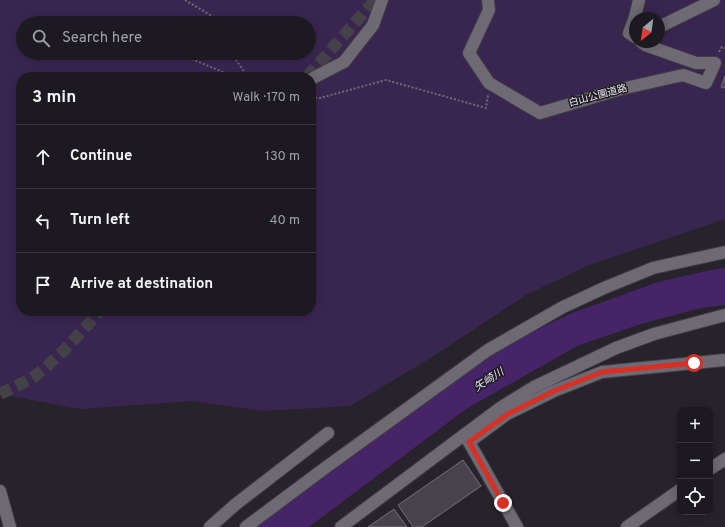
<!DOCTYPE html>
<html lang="en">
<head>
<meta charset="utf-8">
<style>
  body { margin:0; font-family:Overpass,"Noto Sans JP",sans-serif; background:#29272d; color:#f1f3f6 }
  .controls { position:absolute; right:12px; bottom:12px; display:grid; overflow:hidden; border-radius:8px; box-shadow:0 2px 10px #0003 }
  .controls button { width:36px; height:36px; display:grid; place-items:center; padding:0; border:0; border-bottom:1px solid #3a383e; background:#1c1a20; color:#f1f3f6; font:20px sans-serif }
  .compass { position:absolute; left:629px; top:12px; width:36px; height:36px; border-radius:50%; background:#1c1a20; box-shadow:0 2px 10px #0003; rotate:209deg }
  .stop { position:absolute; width:12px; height:12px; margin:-9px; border:3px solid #d93025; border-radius:50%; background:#fff }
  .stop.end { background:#d93025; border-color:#fff; box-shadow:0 1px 4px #0008 }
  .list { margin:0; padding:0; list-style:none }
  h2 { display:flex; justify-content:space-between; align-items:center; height:52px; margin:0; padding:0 16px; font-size:17px }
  h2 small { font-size:13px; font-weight:400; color:#a0a1a5 }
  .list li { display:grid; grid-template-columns:26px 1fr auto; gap:12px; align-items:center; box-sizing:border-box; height:64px; padding:0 16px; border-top:1px solid #3a383e }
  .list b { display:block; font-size:15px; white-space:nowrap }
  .list em { font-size:13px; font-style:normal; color:#a0a1a5 }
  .icon { flex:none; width:22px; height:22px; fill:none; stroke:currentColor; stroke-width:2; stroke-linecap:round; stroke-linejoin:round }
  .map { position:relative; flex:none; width:725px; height:527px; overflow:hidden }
  .search { position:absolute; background:#1c1a20; box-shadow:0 2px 10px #0003; left:16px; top:16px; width:300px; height:44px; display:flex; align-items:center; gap:10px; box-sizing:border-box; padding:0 14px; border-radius:22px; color:#a0a1a5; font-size:15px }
  .panel { position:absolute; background:#1c1a20; box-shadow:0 2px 10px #0003; left:16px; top:72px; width:300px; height:244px; border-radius:16px }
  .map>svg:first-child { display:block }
  .green { fill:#392650; fill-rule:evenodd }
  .water { fill:#462468 }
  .building { fill:#46434b; stroke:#74707a }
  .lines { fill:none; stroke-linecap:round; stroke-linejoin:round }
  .secondary-tunnel { stroke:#444148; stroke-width:12; stroke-dasharray:12 6; stroke-linecap:butt }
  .street-casing { stroke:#403d44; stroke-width:14 }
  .path { stroke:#6f6d73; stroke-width:2; stroke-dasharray:2 2; stroke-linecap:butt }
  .street { stroke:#6d6a73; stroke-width:12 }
  .route { stroke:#d93025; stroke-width:5 }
  .labels { text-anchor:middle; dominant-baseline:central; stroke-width:3; stroke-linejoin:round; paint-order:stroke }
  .street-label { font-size:10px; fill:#edebf0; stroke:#1c1921 }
  .water-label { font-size:11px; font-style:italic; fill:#e6def2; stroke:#1c1921 }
</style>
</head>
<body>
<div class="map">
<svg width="725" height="527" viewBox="0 0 725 527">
  <rect width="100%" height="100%" fill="#26232a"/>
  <!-- green -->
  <path class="green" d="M0,0H725V219L589,265L526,295L429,359L350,406L263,411L192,401L80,409L0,394ZM635,18H659V42H635ZM23,23H309V53H23ZM21,77H311V311H21Z"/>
  <!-- water -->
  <polygon class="water" points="725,268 725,305 701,308 641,324 577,346 466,409 309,527 257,527 288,499 427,398 500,349 532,332 572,313 658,282 711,270"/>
  <!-- building -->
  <g class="building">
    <polygon points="725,76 725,88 721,87"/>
    <polygon points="463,460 481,486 422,527 413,527 398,505"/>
    <polygon points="394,509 407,527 368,527"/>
  </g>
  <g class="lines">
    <!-- secondary-tunnel -->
    <g class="secondary-tunnel">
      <polyline points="307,77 375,0"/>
      <path d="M0,394C12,388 25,383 36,375C60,357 80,333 100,311"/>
    </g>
    <defs>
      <g id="street">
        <polyline points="488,0 489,10 469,53 489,83 540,113 621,89 683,75 706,83 715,63 696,63 645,45 641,42"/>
        <polyline points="639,18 635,17 639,0"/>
        <polyline points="659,27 714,0"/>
        <polyline points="635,37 629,33 635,17"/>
        <polyline points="311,79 344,62 373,25 382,0"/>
        <polyline points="465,435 517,527"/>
        <polyline points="469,442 507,414 554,391 602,372 725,360"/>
        <polyline points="710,469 725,459"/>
        <polyline points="0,491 10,527"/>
        <polyline points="210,527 236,504 328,433"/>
        <polyline points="246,527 325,468 488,350 563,307 604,288 653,268 725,252"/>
        <polyline points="341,527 500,408 534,387 616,348 654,334 725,315"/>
        <polyline points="627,527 680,490"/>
      </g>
    </defs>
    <!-- street casing -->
    <use href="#street" class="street-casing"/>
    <!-- path -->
    <g class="path">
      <polyline points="185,0 217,19 219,23"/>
      <polyline points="719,52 722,47 725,48"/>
      <polyline points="177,53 235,77"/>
      <polyline points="231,53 248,77"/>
      <polyline points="104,58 173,53"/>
      <polyline points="311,97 320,98 386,80 486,108 488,95"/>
    </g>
    <!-- street -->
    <use href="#street" class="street"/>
  </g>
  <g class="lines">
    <!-- route -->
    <polyline class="route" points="503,503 469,442 508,414 554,391 602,372 694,363"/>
  </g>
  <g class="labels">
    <!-- street labels -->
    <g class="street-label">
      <text transform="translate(598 96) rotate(-15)">白山公園道路</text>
    </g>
    <!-- water labels -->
    <g class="water-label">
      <text transform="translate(489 380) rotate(-33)">矢崎川</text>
    </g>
  </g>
</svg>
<div class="controls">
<button>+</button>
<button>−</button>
<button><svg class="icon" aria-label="locate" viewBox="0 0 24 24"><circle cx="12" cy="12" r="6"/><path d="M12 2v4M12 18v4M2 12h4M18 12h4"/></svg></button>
</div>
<svg class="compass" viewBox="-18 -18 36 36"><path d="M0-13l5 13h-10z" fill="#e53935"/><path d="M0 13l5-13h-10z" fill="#a0a1a5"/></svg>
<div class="stop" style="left:694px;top:363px"></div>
<div class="stop end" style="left:503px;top:503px"></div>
<div class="search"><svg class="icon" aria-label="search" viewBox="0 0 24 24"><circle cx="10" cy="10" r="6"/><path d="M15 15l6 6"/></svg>Search here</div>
<section class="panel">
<h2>3 min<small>Walk · 170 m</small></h2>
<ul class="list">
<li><svg class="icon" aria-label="ahead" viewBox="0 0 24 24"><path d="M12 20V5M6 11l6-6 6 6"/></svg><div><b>Continue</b></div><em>130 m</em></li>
<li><svg class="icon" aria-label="left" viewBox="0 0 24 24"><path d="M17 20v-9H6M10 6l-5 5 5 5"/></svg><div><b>Turn left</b></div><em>40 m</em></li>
<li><svg class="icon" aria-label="arrive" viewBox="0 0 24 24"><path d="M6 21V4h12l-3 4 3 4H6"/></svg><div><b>Arrive at destination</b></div></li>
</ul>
</section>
</div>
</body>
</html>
